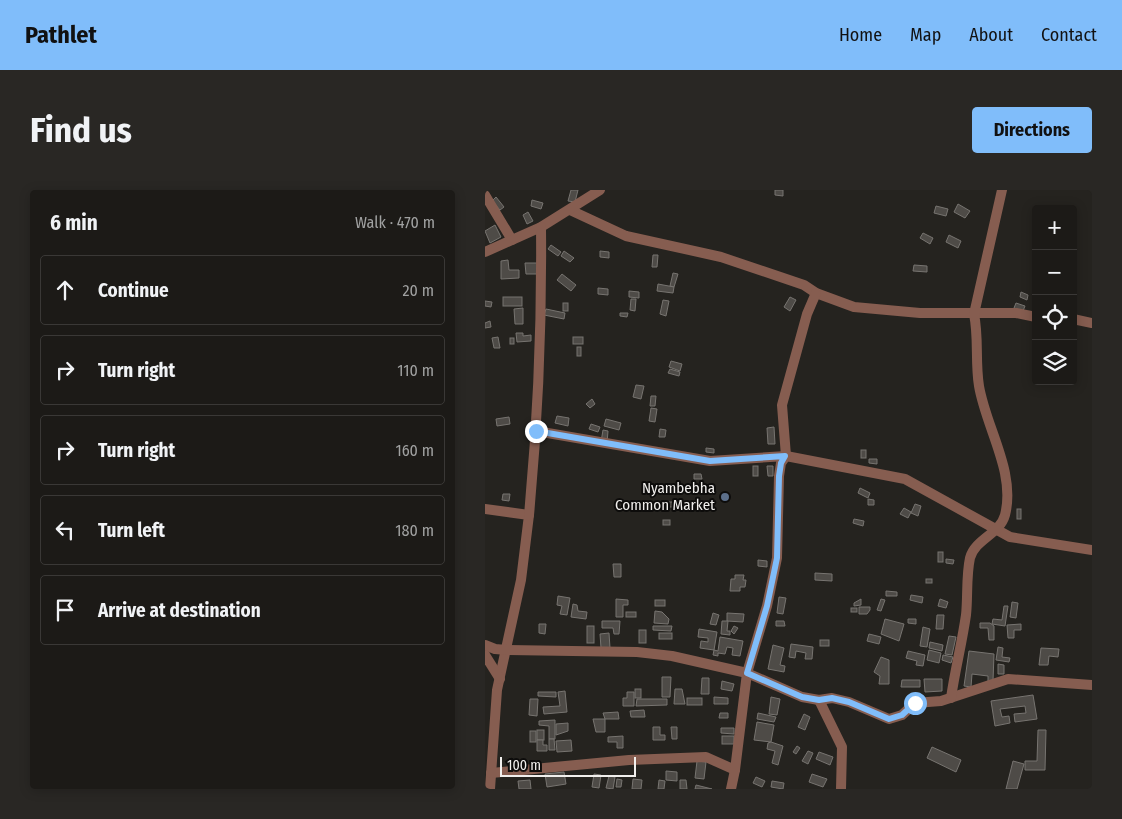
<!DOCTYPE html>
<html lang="en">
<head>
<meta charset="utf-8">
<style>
  body { margin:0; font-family:"Fira Sans Condensed",sans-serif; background:#292724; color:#f1f3f6 }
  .controls { position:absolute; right:15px; top:15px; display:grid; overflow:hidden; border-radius:5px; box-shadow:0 2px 12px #0003 }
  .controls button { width:45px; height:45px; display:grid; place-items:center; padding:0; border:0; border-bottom:1px solid #3a3836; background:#1c1a17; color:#f1f3f6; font:25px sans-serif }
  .scale { position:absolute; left:15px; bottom:12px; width:136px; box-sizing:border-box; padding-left:5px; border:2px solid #f1efed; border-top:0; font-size:14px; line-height:18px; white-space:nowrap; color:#f1efed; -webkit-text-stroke:4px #0d0c0b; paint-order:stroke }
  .stop { position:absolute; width:15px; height:15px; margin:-11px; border:4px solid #80bdfa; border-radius:50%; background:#fff }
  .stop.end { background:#80bdfa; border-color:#fff; box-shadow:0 1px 5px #0008 }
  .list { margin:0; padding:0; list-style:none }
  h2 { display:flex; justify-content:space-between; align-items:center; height:65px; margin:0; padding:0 20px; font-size:21px }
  h2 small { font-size:16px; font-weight:400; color:#a0a1a1 }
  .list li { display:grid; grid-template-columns:32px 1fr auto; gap:15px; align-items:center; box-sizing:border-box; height:70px; margin:0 10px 10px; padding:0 10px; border:1px solid #3a3836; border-radius:5px }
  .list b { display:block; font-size:19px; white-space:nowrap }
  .list em { font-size:16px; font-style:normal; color:#a0a1a1 }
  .icon { flex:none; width:28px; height:28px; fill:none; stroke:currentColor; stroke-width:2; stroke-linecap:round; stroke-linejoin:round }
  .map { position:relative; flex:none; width:607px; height:599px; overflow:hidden; border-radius:5px }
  header { display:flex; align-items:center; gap:30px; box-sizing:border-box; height:70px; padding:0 25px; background:#80bdfa; color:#111 }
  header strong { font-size:24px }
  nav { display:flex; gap:28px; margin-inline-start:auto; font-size:18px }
  .intro { display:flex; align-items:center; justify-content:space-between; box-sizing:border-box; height:120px; padding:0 30px }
  h1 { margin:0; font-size:35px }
  .button { padding:12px 22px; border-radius:5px; background:#80bdfa; color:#111; font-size:18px; font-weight:700 }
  main { display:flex; gap:30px; padding:0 30px }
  aside { flex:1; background:#1c1a17; border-radius:5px; box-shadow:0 2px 12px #0003 }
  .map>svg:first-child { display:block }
  .building { fill:#4e4b47; stroke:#777470 }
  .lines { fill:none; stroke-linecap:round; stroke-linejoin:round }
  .minor { stroke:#865d50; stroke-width:10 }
  .route { stroke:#80bdfa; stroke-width:6 }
  .service-dot { fill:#5c6f8a; stroke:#0d0c0b; stroke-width:2 }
  .labels { text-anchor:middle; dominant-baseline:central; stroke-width:4; stroke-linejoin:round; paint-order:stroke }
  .poi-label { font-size:15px; fill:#f1efed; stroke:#0d0c0b; text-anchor:end }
</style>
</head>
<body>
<header>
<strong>Pathlet</strong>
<nav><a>Home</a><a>Map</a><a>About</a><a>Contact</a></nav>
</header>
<div class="intro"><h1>Find us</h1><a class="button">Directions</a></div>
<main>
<aside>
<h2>6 min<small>Walk · 470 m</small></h2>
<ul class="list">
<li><svg class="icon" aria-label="ahead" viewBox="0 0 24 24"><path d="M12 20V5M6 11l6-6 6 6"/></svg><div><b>Continue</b></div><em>20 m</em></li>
<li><svg class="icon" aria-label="right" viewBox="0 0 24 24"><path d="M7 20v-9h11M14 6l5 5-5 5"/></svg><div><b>Turn right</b></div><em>110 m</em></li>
<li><svg class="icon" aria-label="right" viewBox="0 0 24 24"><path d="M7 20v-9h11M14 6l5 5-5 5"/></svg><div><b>Turn right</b></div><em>160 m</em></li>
<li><svg class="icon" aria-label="left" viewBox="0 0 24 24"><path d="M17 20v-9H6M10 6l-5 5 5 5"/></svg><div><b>Turn left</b></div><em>180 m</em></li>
<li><svg class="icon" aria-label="arrive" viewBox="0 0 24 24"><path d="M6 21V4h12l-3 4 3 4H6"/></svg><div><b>Arrive at destination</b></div></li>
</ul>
</aside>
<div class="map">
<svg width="607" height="599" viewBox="0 0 607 599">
  <rect width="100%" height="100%" fill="#25231f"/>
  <!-- building -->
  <g class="building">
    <polygon points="86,0 93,0 90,12 83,11"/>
    <polygon points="290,0 298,0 298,6 290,5"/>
    <polygon points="11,7 19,17 15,20 7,11"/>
    <polygon points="47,10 58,13 56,19 46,16"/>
    <polygon points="473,14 485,21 480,28 469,22"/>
    <polygon points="451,16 463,19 461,26 449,23"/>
    <polygon points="43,22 48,31 42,34 38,25"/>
    <polygon points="10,35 16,47 5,53 0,41"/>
    <polygon points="438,43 448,48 445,54 435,48"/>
    <polygon points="464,45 476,51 473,58 461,52"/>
    <polygon points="66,55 76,62 73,66 63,59"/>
    <polygon points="79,61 89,68 85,72 76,66"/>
    <polygon points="115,61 124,62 124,68 115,67"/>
    <polygon points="168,65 173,65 172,77 167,77"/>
    <polygon points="23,70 24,80 34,80 34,88 16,89 16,71"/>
    <polygon points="40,73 53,73 53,84 41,84"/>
    <polygon points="429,75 442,76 442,82 428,81"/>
    <polygon points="188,83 193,84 189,97 185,96"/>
    <polygon points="77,84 91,95 86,101 72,90"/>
    <polygon points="173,94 189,97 188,103 172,101"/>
    <polygon points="113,98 123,99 123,105 113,104"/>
    <polygon points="144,101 154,102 154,108 144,107"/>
    <polygon points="536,102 543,105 542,110 535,107"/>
    <rect x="18" y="107" width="19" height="9"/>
    <polygon points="305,107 311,110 305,121 299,117"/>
    <polygon points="146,109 151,109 150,121 145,120"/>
    <polygon points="178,110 184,111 181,126 175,124"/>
    <polygon points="0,111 7,112 6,117 0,116"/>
    <rect x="78" y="113" width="5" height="8"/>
    <polygon points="531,113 540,116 538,121 529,118"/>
    <polygon points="38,118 38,134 30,134 29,119"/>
    <polygon points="61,119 80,123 79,129 59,125"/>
    <polygon points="135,123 143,123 142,127 135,126"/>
    <polygon points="5,131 6,137 0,138 0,133"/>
    <polygon points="31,143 38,143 38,146 46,145 46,151 32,152"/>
    <polygon points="13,147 15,158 9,158 7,148"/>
    <rect x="88" y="147" width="10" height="7"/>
    <rect x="25" y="148" width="4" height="6"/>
    <rect x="92" y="157" width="4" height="9"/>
    <polygon points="186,171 197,174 195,181 184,177"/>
    <polygon points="185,179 195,182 194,186 183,183"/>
    <polygon points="151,195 159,196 156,209 148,207"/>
    <polygon points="166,206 171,206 170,216 165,216"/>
    <polygon points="107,209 110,214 105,218 101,214"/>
    <polygon points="166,218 172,219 170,232 164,231"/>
    <polygon points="72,226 84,228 83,236 70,233"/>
    <polygon points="24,227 25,234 12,236 11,229"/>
    <polygon points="121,229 136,233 134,240 119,236"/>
    <polygon points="106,234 115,237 113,242 104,239"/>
    <polygon points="289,237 290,254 283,254 282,238"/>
    <polygon points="175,239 181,240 180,247 174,247"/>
    <polygon points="118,240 123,241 122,253 116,252"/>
    <polygon points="221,258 229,259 229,263 221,262"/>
    <rect x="376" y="260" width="5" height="8"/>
    <polygon points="384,269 392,269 392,274 384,273"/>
    <rect x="268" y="276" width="5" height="10"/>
    <polygon points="282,276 288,276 288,286 283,286"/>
    <polygon points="209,284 216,284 217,289 209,289"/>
    <polygon points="375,298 385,303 383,308 373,303"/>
    <polygon points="18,304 25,304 24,311 17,310"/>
    <polygon points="383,309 389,310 389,315 383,315"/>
    <rect x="179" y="312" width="9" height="5"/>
    <polygon points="430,314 436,316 433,326 426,323"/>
    <polygon points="419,318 426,322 423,328 415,324"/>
    <rect x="532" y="319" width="4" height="10"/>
    <polygon points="369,329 379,331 378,336 368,333"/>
    <rect x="178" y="330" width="7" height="5"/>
    <rect x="453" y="362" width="5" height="10"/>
    <polygon points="461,369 469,370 468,374 461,373"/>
    <polygon points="273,370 282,371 282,377 273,376"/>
    <polygon points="128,374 136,374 136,387 129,387"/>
    <polygon points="330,383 347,384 347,391 330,390"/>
    <polygon points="250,385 259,385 258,390 261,390 260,397 255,397 255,401 245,401 246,389 250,389"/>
    <rect x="441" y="389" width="6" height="4"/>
    <polygon points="401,401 412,402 412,406 401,406"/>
    <polygon points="426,405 438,407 437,413 425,410"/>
    <polygon points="73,406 85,408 82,425 75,424 77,416 72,415"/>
    <polygon points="294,407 301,408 298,424 292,423"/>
    <polygon points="131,409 143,410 143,415 138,415 138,427 131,427"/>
    <polygon points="376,409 376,415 369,416 369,413"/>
    <polygon points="396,409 400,410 396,421 392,420"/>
    <polygon points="455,409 463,412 461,418 453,416"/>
    <rect x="170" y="410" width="10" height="6"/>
    <polygon points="527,412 533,413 531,428 525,427"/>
    <polygon points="88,414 92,415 93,421 102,422 101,429 86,427"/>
    <polygon points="519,416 523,416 520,436 507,434 508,429 517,430"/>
    <polygon points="374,417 385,417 385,420 382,424 374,424"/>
    <rect x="366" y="418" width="6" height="4"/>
    <polygon points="170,421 177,422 184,429 183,434 169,433"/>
    <rect x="141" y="422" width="10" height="5"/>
    <polygon points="228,423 234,425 231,435 225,434"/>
    <polygon points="242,423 259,424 258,432 242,431"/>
    <polygon points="452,425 459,425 458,439 451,439"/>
    <polygon points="400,429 419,434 414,451 396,444"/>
    <polygon points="423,429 431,429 431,434 423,433"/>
    <polygon points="117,431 135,431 134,444 129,444 128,438 117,438"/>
    <polygon points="237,431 243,431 242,441 245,441 245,445 236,444"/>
    <polygon points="291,431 299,431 300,436 291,436"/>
    <polygon points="495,433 505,433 509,436 509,450 504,450 503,438 495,438"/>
    <polygon points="54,434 61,434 60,444 54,443"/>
    <polygon points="536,434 536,440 529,440 529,448 523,448 522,435"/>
    <rect x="102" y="436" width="7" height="17"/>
    <polygon points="168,436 187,436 186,441 168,440"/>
    <polygon points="249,436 253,438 249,444 246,441"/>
    <polygon points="438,437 445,439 442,457 435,456"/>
    <polygon points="214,439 232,442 229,460 215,458 216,451 223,452 223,448 213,447"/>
    <rect x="154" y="440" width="7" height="13"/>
    <polygon points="124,443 125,458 116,458 115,444"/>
    <rect x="174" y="443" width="13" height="6"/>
    <polygon points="384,444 396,447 394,454 382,451"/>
    <polygon points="464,446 471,447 467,465 460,464"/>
    <polygon points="235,447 258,451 255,466 247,465 248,458 242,457 240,464 233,463 233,466 228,465 229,460 233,461"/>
    <rect x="335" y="450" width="9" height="6"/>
    <polygon points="445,452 458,455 457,461 444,458"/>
    <polygon points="306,454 328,457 327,469 320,469 321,463 311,461 310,468 304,467"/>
    <polygon points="288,455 299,458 295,475 300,476 299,482 283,479"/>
    <polygon points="513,457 518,458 517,467 525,468 524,472 511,470"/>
    <polygon points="556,458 574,459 573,467 564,466 563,475 554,475"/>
    <polygon points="444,460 456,463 454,473 442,470"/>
    <polygon points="423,461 440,465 438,476 431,475 432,471 421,468"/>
    <polygon points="484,461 509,464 508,491 503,492 503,486 487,484 486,497 479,496"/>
    <polygon points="458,465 468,467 466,473 457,470"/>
    <polygon points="396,467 404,470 404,494 394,494 395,486 389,482"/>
    <polygon points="513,474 519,475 519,484 513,484"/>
    <polygon points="177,487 186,487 185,507 177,507"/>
    <polygon points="217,488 224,488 224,504 216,504"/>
    <polygon points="439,489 457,489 457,501 440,502"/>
    <polygon points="417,490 435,490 435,497 416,497"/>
    <polygon points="237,491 249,494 247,501 236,499"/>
    <rect x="150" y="499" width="6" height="9"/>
    <polygon points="190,499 197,499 200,514 189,514"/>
    <polygon points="80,501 82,522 59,524 58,517 75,516 73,502"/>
    <polygon points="53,502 71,502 71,507 53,506"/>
    <polygon points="142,502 149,502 149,516 138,516 138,508 142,508"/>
    <polygon points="548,505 552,529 530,532 529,524 541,523 540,516 515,519 517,527 524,526 525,533 510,536 506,511"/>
    <polygon points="229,507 243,508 243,514 229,514"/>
    <polygon points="286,507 295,509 292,525 284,524"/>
    <rect x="202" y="508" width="15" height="7"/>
    <polygon points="45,509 53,509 52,526 44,525"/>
    <polygon points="152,509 182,509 182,515 151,516"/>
    <polygon points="159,520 160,527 146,527 145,521"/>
    <polygon points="133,522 134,529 120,529 118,523"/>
    <polygon points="235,523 243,523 243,528 234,528"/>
    <polygon points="273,523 291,527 289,532 272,529"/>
    <polygon points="319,524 325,527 320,540 313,537"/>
    <polygon points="108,529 120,529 120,542 111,542"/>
    <polygon points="70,530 70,549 64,549 64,536 54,535 54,531"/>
    <polygon points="272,532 289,535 286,552 269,550"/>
    <polygon points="83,533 83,541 71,545 71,534"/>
    <polygon points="168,537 175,537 175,545 180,545 180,550 168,550"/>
    <polygon points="186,537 192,537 192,549 187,549"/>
    <polygon points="236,538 249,538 249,544 236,543"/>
    <rect x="52" y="540" width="7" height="10"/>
    <polygon points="553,540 561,540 560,580 540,580 540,571 552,571"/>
    <rect x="45" y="541" width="6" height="11"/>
    <polygon points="138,546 138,558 132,558 132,552 123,552 123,547"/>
    <rect x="237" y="546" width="12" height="8"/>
    <polygon points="64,549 69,549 70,560 64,560"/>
    <polygon points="52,550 58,550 58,555 62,555 62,561 52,561"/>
    <polygon points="86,550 87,561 72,562 71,551"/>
    <polygon points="286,552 298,556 293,575 287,573 290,561 282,559 283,553"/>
    <polygon points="312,556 315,558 311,564 308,562"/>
    <polygon points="447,557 476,570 471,582 442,568"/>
    <polygon points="323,561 328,563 323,574 317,571"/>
    <polygon points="334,562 348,567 345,575 331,569"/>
    <polygon points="212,571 221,572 219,589 210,588"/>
    <polygon points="528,571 539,574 532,599 521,599"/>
    <polygon points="181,581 192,582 192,591 181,590"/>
    <polygon points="79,582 81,594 62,597 60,584"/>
    <polygon points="109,584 116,585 114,598 107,597"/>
    <polygon points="327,584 342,589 338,597 324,592"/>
    <polygon points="124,586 130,587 128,599 121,598"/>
    <polygon points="271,587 280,591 277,597 268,593"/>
    <polygon points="132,589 137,590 136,597 131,597"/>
    <polygon points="148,589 157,590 156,599 147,599"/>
    <polygon points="45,590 46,599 34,599 33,591"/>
    <polygon points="174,590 180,591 179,599 173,599"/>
    <polygon points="195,590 201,590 202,599 195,599"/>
    <polygon points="287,591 299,593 298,599 286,597"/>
    <polygon points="211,595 227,599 210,599"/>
  </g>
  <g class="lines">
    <!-- minor -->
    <g class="minor">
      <polyline points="0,5 27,50"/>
      <polyline points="85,20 141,46 236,67 319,95 331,103 369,117 435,123 531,123 551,127"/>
      <polyline points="0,62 56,37 115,0"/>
      <polyline points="588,129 607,133"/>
      <polyline points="51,241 225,271 301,266 420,289 525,347 607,360"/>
      <polyline points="0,319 44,325 36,390 12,500 5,599"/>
      <path d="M44,325C53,229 57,134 56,37"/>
      <polyline points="0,455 10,459 22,460 152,462 187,466 262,483 317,507 334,510 347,508 364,512 404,529 417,525 430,513 456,511 523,489 607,495"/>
      <polyline points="0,465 15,489"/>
      <path d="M466,508C470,480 477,453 481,425C483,407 481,386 485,368C490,349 515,344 520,325C531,282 501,238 494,196C490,172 494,148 489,124L517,0"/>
      <polyline points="334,510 357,557 356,599"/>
      <polyline points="6,583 144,570 221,567 250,580"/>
      <polyline points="246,599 250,580 262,483 282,416 292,368 294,286 296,273 301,266 297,215 322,124 331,103"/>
    </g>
  </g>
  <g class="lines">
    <!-- route -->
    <polyline class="route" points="51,241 225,271 300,266 296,273 294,286 292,368 282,416 262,483 317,507 334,510 347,508 364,512 404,529 417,525 430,513"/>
  </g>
  <!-- markers -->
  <circle class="service-dot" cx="240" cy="307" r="5"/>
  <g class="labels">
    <!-- poi labels -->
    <g class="poi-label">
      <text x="230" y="298">Nyambebha<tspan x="230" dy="17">Common Market</tspan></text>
    </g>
  </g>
</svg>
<div class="controls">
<button>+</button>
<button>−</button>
<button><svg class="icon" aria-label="locate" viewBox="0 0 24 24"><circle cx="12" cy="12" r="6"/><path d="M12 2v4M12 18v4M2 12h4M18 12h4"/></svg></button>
<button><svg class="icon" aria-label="layers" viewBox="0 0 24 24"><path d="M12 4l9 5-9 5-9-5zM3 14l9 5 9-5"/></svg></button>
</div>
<div class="scale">100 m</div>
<div class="stop" style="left:430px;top:513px"></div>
<div class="stop end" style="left:51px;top:241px"></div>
</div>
</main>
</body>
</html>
